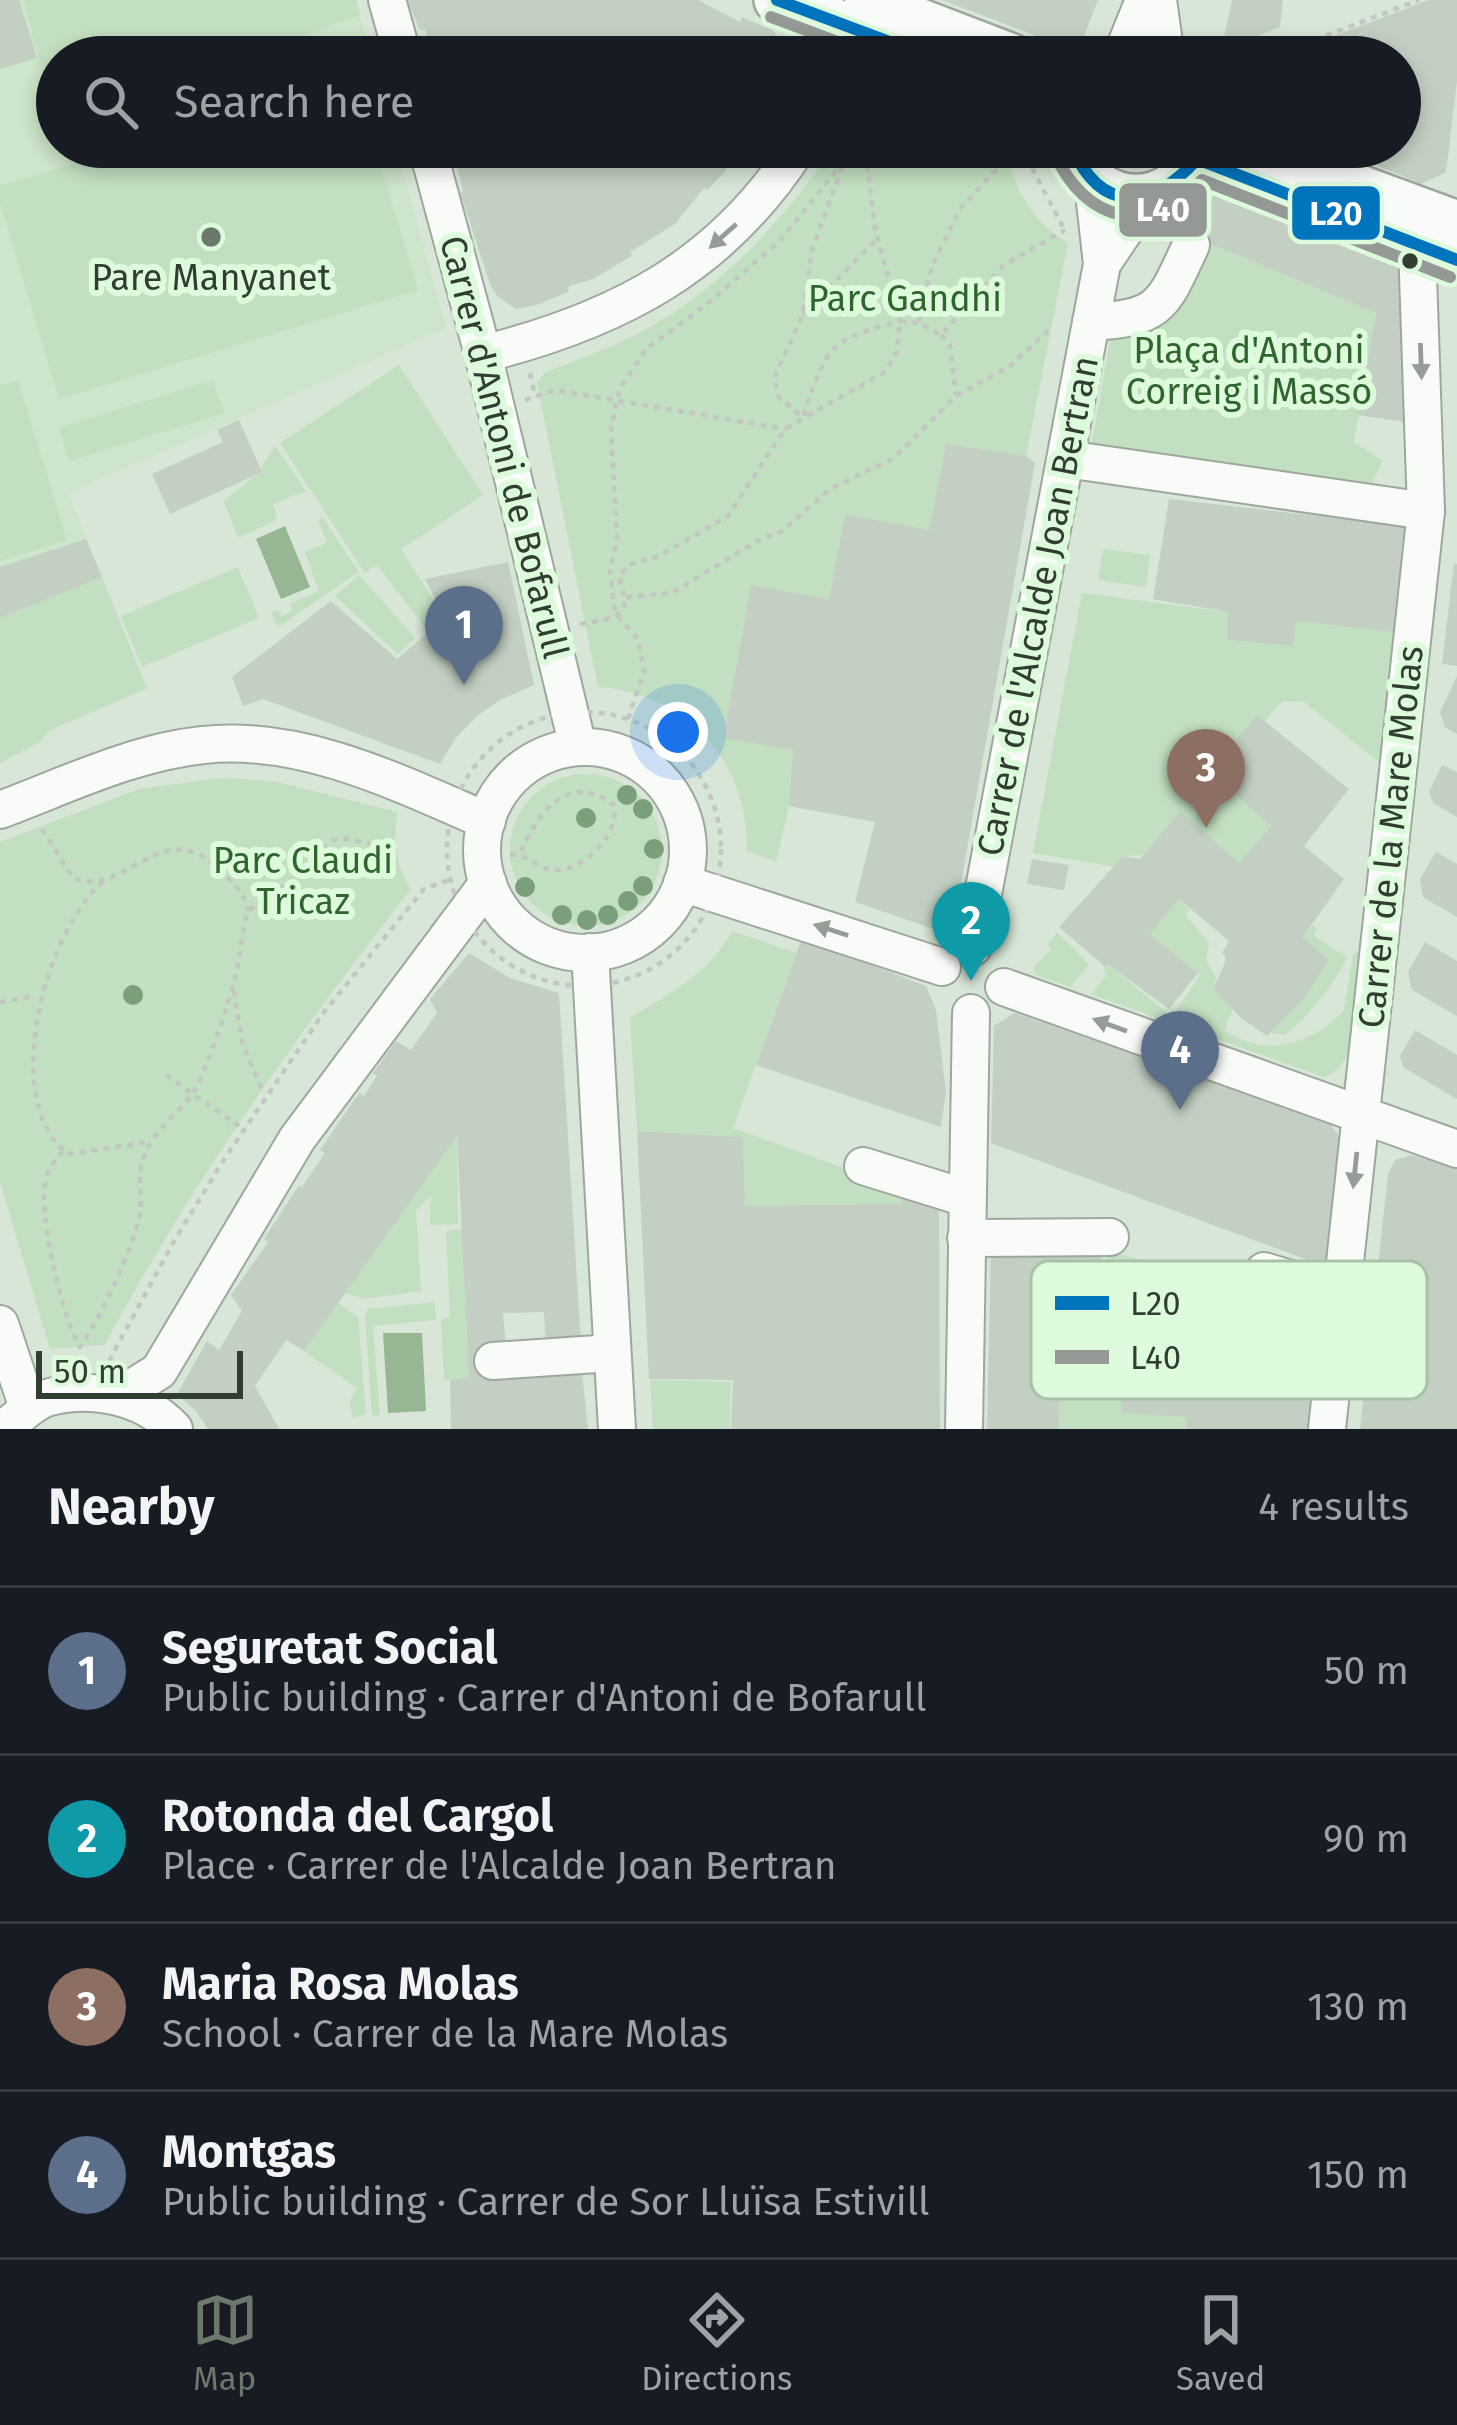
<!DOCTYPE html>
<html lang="en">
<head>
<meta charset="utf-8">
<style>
  body { margin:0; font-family:"Fira Sans",sans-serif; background:#242831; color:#f1f3f6 }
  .scale { position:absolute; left:36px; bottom:30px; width:207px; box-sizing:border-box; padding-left:12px; border:6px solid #323d32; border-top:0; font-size:33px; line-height:42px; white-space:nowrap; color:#323d32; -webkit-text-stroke:9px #defadc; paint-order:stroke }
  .you { position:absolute; left:678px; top:732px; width:42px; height:42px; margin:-30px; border:9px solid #fff; border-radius:50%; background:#1a73e8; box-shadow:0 0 0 18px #1a73e833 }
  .badge { display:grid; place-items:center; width:78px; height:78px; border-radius:50%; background:#6c786b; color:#fff; font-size:39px; font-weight:700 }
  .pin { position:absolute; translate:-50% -99px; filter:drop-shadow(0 3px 6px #0008) }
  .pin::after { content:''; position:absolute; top:63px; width:42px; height:36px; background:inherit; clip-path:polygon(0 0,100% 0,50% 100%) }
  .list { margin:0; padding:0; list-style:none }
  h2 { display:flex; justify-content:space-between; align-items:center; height:156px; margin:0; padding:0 48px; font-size:51px }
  h2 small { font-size:39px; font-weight:400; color:#9ea1a6 }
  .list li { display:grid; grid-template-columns:78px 1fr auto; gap:36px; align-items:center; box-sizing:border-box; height:168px; padding:0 48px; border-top:3px solid #363941 }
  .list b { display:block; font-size:45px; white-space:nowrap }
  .list p { margin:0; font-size:39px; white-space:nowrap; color:#9ea1a6 }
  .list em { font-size:39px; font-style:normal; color:#9ea1a6 }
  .icon { flex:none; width:66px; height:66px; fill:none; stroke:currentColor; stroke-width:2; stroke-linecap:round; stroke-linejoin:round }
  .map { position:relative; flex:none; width:1457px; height:1429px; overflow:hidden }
  .search { position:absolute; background:#171b24; box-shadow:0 6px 18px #0003; left:36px; right:36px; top:36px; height:132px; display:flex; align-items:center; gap:30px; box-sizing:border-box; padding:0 42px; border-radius:66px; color:#9ea1a6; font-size:45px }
  .sheet { height:828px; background:#171b24 }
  nav { display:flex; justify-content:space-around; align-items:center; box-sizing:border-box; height:168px; border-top:3px solid #363941; background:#171b24; font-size:33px; color:#9ea1a6 }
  nav a { display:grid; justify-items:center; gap:6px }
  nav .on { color:#6c786b }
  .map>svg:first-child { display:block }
  .built { fill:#cde5ca }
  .green { fill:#c3dfc1 }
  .water { fill:#97b694 }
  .building { fill:#c3cfc2 }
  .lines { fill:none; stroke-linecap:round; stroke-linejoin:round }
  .minor-casing { stroke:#9da89c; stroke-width:40 }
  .major-casing { stroke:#9da89c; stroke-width:50 }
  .path { stroke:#c2c8c1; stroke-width:4.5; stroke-dasharray:6 6; stroke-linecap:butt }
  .minor { stroke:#f9fbf9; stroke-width:36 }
  .major { stroke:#f9fbf9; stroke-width:45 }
  .bus-1-casing { stroke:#defadc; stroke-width:21 }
  .bus-2-casing { stroke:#defadc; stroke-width:21 }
  .bus-1 { stroke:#0074bc; stroke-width:12 }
  .bus-2 { stroke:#959995; stroke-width:12 }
  .tree { fill:#7b9f7a }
  .oneway { fill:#969c96 }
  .poi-dot { fill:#6c786b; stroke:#defadc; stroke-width:4.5 }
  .bus-dot { fill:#323d32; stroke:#defadc; stroke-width:4.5 }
  .labels { text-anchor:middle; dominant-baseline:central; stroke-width:12; stroke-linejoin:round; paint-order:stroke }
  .poi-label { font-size:36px; fill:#323d32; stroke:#defadc }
  .park-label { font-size:36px; fill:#2f652e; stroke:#defadc }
  .street-label { font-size:36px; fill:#323d32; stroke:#defadc }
  .key { fill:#defadc; stroke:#aac1a9; stroke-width:3 }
  .key-label { font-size:33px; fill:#323d32 }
  .line-badge { stroke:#defadc; stroke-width:4.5 }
  .badge-label { font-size:33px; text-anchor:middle; font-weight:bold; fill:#fff }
</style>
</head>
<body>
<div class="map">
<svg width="1457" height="1429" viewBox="0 0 1457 1429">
  <rect width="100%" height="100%" fill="#d7e6d6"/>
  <!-- built -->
  <polygon class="built" points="0,0 356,0 371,57 57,57 57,147 396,147 446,328 68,493 102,577 0,618"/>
  <!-- green -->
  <g class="green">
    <polygon points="24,0 356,0 360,15 301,36 301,46 294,57 57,57 57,82 45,86"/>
    <polygon points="129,147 375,147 418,290 59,399 0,202 0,186"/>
    <path d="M834,147H1006C1014,189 1031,221 1068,243L1026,456L946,444L929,530L845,514L829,599L751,586L723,737L793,750L789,806L776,862L747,851C748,761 688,694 598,687L537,383L544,373C575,360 609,349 639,333C719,291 783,221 834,147Z"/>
    <polygon points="1199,239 1376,313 1354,442 1383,461 1369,488 1090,455 1111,334"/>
    <polygon points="399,365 483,495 401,549 445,618 427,630 377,565 365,573 280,443"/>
    <polygon points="18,380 67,540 0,561 0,385"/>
    <polygon points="213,380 224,413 69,461 59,428"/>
    <polygon points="275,446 306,491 273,504 277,520 238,538 224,501 257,474"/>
    <polygon points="323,518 359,572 278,627 271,612 278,610 282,617 292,611 290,603 319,591 305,552 327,542 318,520"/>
    <polygon points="1103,549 1150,555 1146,587 1098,580"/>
    <polygon points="238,567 259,618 142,667 121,616"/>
    <polygon points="359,575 415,638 398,654 335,596"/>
    <polygon points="102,577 147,688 49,731 39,743 0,763 0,618"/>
    <polygon points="1082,593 1228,612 1228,640 1292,646 1296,621 1393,632 1380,763 1304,702 1282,701 1215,778 1271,826 1239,863 1180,811 1143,855 1123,856 1115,867 1033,853"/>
    <circle cx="586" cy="850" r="76"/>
    <path d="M220,778L274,781L398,812C392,840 395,864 411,889C299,1032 190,1184 105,1345L50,1349L0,1182V842L139,789Z"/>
    <path d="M1179,899L1189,909L1186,916L1209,943L1206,960L1216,978L1213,989L1233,1010L1224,1030C1266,1059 1311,1045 1344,1010L1353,954L1362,949C1358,987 1365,1064 1324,1077L1091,994L1106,976L1103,965H1109L1172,1017L1200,975L1150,934Z"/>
    <path d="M1313,925L1317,930L1314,936L1347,957C1332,988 1311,1013 1285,1035L1270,1033L1305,998L1329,960L1303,937Z"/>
    <path d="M732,931L796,953L733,1128L902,1189L901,1204L745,1206L743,1137L637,1131L630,1018C669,994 710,973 732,931Z"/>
    <polygon points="1057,932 1089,964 1071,987 1036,975 1033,968 1051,950 1048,944"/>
    <polygon points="457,1136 458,1224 430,1225 431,1196 416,1210 421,1291 364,1299 345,1293"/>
    <polygon points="462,1230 469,1377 444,1380 441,1320 450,1317 446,1231"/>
    <polygon points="1102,1249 1177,1270 1174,1304 1168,1304 1165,1315 1104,1312 1107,1257"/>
    <polygon points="435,1302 436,1320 373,1326 380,1415 372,1415 365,1315 368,1309"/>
    <polygon points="338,1303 358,1317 366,1414 352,1418 350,1401 357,1388 304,1351"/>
    <polygon points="1053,1357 1126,1367 1120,1392 1122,1412 1187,1417 1186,1429 1059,1429 1058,1387 1050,1383"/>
    <polygon points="650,1380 731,1382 730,1429 653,1429"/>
  </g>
  <!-- water -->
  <g class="water">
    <polygon points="285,526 310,587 281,599 256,539"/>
    <polygon points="383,1333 422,1333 426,1411 388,1413"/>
  </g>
  <!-- building -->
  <g class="building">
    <polygon points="0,0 19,0 37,58 0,69"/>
    <polygon points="407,0 698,0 740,22 742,17 772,30 785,44 790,57 427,57 426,52 430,51 425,29 420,30"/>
    <polygon points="942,0 1098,0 1078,52"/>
    <polygon points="1232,0 1283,0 1280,27 1221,51"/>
    <polygon points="1429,0 1457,0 1457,81 1446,172 1421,184 1334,147 1400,147 1400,57 1278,57"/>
    <polygon points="57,88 57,124 46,128 36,94"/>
    <polygon points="447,147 739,147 724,173 707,190 704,188 675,224 630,252 632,256 593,279 569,286 568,292 537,305 516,309 497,296 490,284 460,192 463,191 457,166 452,167"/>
    <polygon points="1218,181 1414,253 1419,424 1358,415 1376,313 1199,239"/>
    <polygon points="239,420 262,472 170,514 152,474 223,442 217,430"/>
    <polygon points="946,444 1026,456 1035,463 955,917 931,928 855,902 875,822 789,806 793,750 723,738 751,585 829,599 845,514 929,530"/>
    <polygon points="1169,499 1405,526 1393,632 1296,621 1293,646 1227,640 1228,612 1153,599"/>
    <polygon points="86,539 102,577 0,618 0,567"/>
    <polygon points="508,562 534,685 502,699 477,716 455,739 440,764 263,699 243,706 232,677 331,601 397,659 445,618 425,579"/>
    <polygon points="1454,563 1457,564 1457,666 1442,664"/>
    <polygon points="1457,676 1457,734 1445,727 1440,712"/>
    <polygon points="1257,715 1349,789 1304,846 1344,879 1303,937 1329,960 1305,998 1267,1036 1240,1017 1213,989 1224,965 1226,957 1222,953 1229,941 1179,899 1150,934 1198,973 1169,1009 1109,965 1103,965 1059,927 1123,856 1140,859 1180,811 1239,863 1271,826 1215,778 1213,768"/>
    <polygon points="1442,765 1457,772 1457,817 1433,803 1429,792"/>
    <polygon points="1436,852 1457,864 1457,917 1423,897 1420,879"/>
    <polygon points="1032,859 1069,865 1064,890 1027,884"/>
    <polygon points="802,938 926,986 936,1010 946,1092 941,1127 756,1065"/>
    <polygon points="1425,942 1457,961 1457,1016 1412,990 1408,972"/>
    <polygon points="469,953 510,978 559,993 581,1343 546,1345 544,1312 503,1313 506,1348 581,1363 588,1429 451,1429 450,1380 469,1377 457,1136 304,1351 286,1340 255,1386 279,1429 208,1429 196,1411 177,1394 207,1341 219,1350 242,1311 231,1295 268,1242 264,1239 299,1185 302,1187 325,1153 320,1150 359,1093 364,1096 377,1076 373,1073 396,1041 411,1050 437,1013 430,999"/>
    <polygon points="1015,1013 1224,1085 1321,1112 1340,1137 1327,1267 991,1143 994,1026"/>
    <polygon points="1415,1030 1457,1055 1457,1099 1403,1067 1400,1056"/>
    <polygon points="637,1131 743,1137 745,1206 901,1204 902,1189 939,1200 940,1429 731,1429 733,1380 649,1379"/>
    <polygon points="1411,1155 1457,1167 1457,1429 1360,1429 1388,1174 1395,1160"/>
    <polygon points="991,1244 1102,1249 1101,1315 1176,1319 1181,1288 1324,1307 1310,1429 1186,1429 1187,1417 1122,1413 1120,1393 1126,1367 1053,1357 1050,1383 1058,1386 1059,1429 987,1429"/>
  </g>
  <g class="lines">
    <defs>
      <g id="minor">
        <polyline points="387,0 403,57"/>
        <polyline points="1158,0 1166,57"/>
        <polyline points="863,1 864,0"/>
        <polyline points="841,57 850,28"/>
        <polyline points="1121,57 1144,0"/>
        <polyline points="427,147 483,354 578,747"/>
        <polyline points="1102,264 1147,197"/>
        <path d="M1091,322C1162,318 1163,305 1191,245"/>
        <path d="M483,354C618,320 722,266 798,147"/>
        <polyline points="1066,459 1426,511"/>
        <circle cx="585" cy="850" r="103"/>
        <path d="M0,810C64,786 134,752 203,745C301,734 399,783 487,821"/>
        <polyline points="682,883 942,967"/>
        <polyline points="973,947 1102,264 1093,184"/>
        <polyline points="590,952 617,1429"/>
        <polyline points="1004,987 1457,1149"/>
        <polyline points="863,1166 966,1198"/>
        <polyline points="966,1238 1110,1237"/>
        <polyline points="1264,1271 1341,1294"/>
        <polyline points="0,1324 28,1408"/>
        <polyline points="493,1361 612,1353"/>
        <polyline points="119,1396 159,1371 297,1139 488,883"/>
        <path d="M3,1429C18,1419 32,1401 50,1397C92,1386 145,1397 174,1429"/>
        <polyline points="964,1429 971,1013"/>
        <polyline points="1327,1429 1426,511 1417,245"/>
      </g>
      <g id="major">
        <polyline points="777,0 930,57"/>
        <polyline points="897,13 1012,57"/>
        <path d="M1072,147C1092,214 1180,214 1200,147"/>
        <polyline points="1197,159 1457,260"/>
        <polyline points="1297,165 1457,224"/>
      </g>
    </defs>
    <!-- minor casing -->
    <use href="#minor" class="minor-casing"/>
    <!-- major casing -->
    <use href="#major" class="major-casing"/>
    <!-- path -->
    <g class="path">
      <polyline points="1270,57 1419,0"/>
      <polyline points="1021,147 1063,227"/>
      <path d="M842,167L812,250L803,314L774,378L779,398L803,417C827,347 826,341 900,321L875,228L865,149"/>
      <polyline points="803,314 878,238"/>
      <polyline points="919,321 932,266 960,209 1017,147"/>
      <polyline points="941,335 950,345 956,396"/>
      <polyline points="530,373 535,397"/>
      <polyline points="525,400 555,390 785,429"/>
      <polyline points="626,597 672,593 757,541 781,532 830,489 894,458 956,396 1010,366 1048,331"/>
      <path d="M580,624C616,617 634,620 619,578L628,565L659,556L728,516L785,429L886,371L897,351L900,321L919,323L941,335L1004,265L1065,230"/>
      <circle cx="584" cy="849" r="137"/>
      <polyline points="628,719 644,671 638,639 615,613 610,571 617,539 611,428 620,388 647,348 702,308 780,241 844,161 867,147"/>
      <path d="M42,829L73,878C128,899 162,810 222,872C234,884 245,893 248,911"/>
      <path d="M510,855C528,854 537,870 555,870C585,871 620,833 614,805C568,769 536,815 520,854"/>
      <path d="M103,881C43,936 0,1102 68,1154L150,1142"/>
      <polyline points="234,991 242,1042 262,1090"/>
      <polyline points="0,1002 35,996"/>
      <polyline points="166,1075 239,1126"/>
      <path d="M63,1151C57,1158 49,1167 47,1176C36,1209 62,1317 80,1347C101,1317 133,1249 140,1213C143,1195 137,1177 143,1159C154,1125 188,1110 201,1078C214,1044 228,1009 236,974C241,953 241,932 248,911L294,878L333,840L349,839L395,850"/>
      <polyline points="109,1361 174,1241 225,1158 324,1012 424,889 448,880"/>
    </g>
    <!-- minor -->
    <use href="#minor" class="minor"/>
    <!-- major -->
    <use href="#major" class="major"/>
    <defs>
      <g id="bus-1">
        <polyline points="777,0 930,57"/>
        <path d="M1072,147C1101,214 1152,210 1197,159L1457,260"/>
      </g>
      <g id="bus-2">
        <polyline points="771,17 878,57"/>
        <path d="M1055,154C1085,222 1151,239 1202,180L1450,277"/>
      </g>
    </defs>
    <!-- bus-1 casing -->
    <use href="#bus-1" class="bus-1-casing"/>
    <!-- bus-2 casing -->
    <use href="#bus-2" class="bus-2-casing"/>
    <!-- bus-1 -->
    <use href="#bus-1" class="bus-1"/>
    <!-- bus-2 -->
    <use href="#bus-2" class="bus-2"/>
  </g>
  <!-- trees -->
  <g class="tree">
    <circle cx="627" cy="795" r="10"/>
    <circle cx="643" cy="809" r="10"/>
    <circle cx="586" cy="818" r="10"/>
    <circle cx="654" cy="849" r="10"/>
    <circle cx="643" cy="886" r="10"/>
    <circle cx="525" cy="887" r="10"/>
    <circle cx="628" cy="901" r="10"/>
    <circle cx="562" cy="915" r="10"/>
    <circle cx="608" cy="915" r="10"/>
    <circle cx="587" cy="920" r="10"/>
    <circle cx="133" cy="995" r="10"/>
  </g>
  <!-- one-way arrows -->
  <defs><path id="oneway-solid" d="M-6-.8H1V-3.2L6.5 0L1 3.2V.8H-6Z" transform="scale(3)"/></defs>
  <g class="oneway">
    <use href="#oneway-solid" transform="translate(723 236) rotate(138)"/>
    <use href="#oneway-solid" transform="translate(1421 361) rotate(88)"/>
    <use href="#oneway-solid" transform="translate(831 930) rotate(-162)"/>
    <use href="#oneway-solid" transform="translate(1110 1025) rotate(-160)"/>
    <use href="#oneway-solid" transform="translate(1355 1170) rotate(96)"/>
  </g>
  <!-- markers -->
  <circle class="poi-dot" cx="211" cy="237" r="12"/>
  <circle class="bus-dot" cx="1410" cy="261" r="10"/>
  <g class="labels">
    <!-- poi labels -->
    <g class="poi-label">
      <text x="211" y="278">Pare Manyanet</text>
    </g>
    <!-- park labels -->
    <g class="park-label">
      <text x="905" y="299">Parc Gandhi</text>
      <text x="1249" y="351">Plaça d'Antoni<tspan x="1249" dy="41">Correig i Massó</tspan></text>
      <text x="303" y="861">Parc Claudi<tspan x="303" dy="41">Tricaz</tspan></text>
    </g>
    <!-- street labels -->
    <g class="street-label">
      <text transform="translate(504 447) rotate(76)">Carrer d'Antoni de Bofarull</text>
      <text transform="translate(1038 606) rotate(-79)">Carrer de l'Alcalde Joan Bertran</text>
      <text transform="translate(1391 837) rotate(-84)">Carrer de la Mare Molas</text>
    </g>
  </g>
  <!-- legend -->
  <rect x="1031" y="1261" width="396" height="138" rx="18" class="key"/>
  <rect x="1055" y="1296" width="54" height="14" fill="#0074bc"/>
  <rect x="1055" y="1350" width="54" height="14" fill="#959995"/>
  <g class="key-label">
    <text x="1130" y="1315">L20</text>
    <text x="1130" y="1369">L40</text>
  </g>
  <g class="line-badge">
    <rect x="1117" y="181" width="92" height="58" rx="12" fill="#959995"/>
    <rect x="1290" y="184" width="92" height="58" rx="12" fill="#0074bc"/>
  </g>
  <g class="badge-label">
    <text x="1163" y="221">L40</text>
    <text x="1336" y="225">L20</text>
  </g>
</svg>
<div class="scale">50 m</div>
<div class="you"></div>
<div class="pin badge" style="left:464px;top:685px;background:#5c6f8a">1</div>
<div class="pin badge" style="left:971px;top:981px;background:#0f9aa8">2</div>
<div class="pin badge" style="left:1206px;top:828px;background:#8d6e63">3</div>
<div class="pin badge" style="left:1180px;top:1110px;background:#5c6f8a">4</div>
<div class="search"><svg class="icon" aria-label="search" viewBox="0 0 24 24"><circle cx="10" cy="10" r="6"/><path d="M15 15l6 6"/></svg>Search here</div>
</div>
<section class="sheet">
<h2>Nearby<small>4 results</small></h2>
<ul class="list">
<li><span class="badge" style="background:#5c6f8a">1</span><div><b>Seguretat Social</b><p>Public building · Carrer d'Antoni de Bofarull</p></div><em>50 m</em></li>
<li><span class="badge" style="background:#0f9aa8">2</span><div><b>Rotonda del Cargol</b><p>Place · Carrer de l'Alcalde Joan Bertran</p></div><em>90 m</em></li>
<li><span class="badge" style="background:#8d6e63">3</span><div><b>Maria Rosa Molas</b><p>School · Carrer de la Mare Molas</p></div><em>130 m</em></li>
<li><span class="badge" style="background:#5c6f8a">4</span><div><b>Montgas</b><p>Public building · Carrer de Sor Lluïsa Estivill</p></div><em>150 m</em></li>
</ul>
</section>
<nav>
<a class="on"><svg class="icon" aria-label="map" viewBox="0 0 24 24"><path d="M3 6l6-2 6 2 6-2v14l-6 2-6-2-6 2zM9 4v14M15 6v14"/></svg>Map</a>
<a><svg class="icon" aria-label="directions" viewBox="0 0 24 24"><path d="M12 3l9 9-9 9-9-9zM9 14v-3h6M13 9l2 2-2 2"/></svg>Directions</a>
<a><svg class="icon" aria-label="saved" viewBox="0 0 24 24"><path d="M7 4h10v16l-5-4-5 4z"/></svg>Saved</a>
</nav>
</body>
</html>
